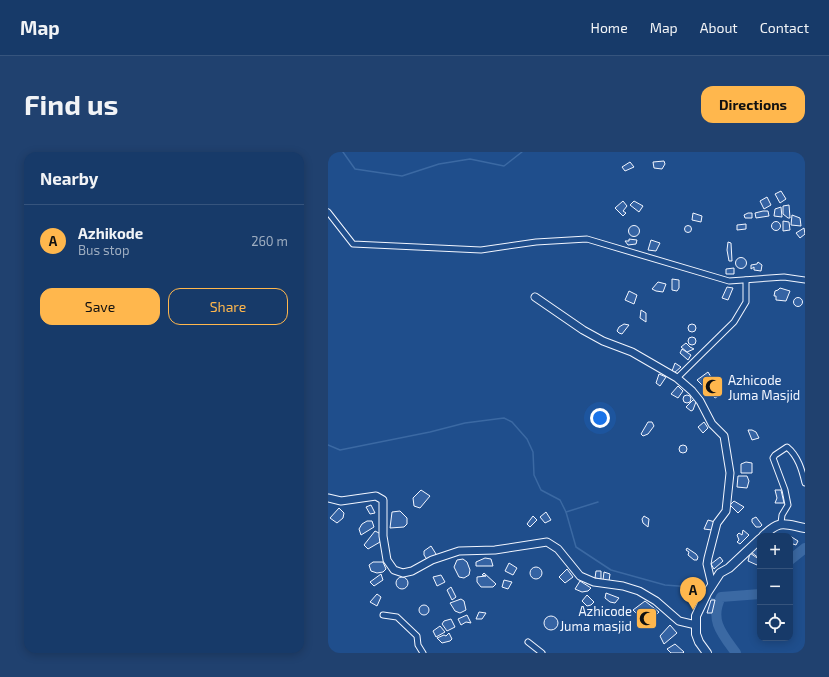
<!DOCTYPE html>
<html lang="en">
<head>
<meta charset="utf-8">
<style>
  body { margin:0; font-family:"Exo 2",sans-serif; background:#20416f; color:#f1f3f6 }
  .controls { position:absolute; right:12px; bottom:12px; display:grid; overflow:hidden; border-radius:8px; box-shadow:0 2px 10px #0003 }
  .controls button { width:36px; height:36px; display:grid; place-items:center; padding:0; border:0; border-bottom:1px solid #36547d; background:#173a69; color:#f1f3f6; font:20px sans-serif }
  .you { position:absolute; left:272px; top:266px; width:14px; height:14px; margin:-10px; border:3px solid #fff; border-radius:50%; background:#1a73e8; box-shadow:0 0 0 6px #1a73e833 }
  .badge { display:grid; place-items:center; width:26px; height:26px; border-radius:50%; background:#ffb74d; color:#111; font-size:13px; font-weight:700 }
  .pin { position:absolute; translate:-50% -33px; filter:drop-shadow(0 1px 2px #0008) }
  .pin::after { content:''; position:absolute; top:21px; width:14px; height:12px; background:inherit; clip-path:polygon(0 0,100% 0,50% 100%) }
  .list { margin:0; padding:0; list-style:none }
  h2 { display:flex; justify-content:space-between; align-items:center; height:52px; margin:0; padding:0 16px; font-size:17px }
  h2 small { font-size:13px; font-weight:400; color:#9eadc0 }
  .list li { display:grid; grid-template-columns:26px 1fr auto; gap:12px; align-items:center; box-sizing:border-box; height:72px; padding:0 16px; border-top:1px solid #36547d }
  .list b { display:block; font-size:15px; white-space:nowrap }
  .list p { margin:0; font-size:13px; white-space:nowrap; color:#9eadc0 }
  .list em { font-size:13px; font-style:normal; color:#9eadc0 }
  .actions { display:flex; gap:8px; padding:12px 16px }
  .actions a { flex:1; padding:9px 0; border:1px solid #ffb74d; border-radius:12px; text-align:center; font-size:14px; color:#ffb74d }
  .actions .main { background:#ffb74d; color:#111 }
  .icon { flex:none; width:22px; height:22px; fill:none; stroke:currentColor; stroke-width:2; stroke-linecap:round; stroke-linejoin:round }
  .map { position:relative; flex:none; width:477px; height:501px; overflow:hidden; border-radius:12px }
  header { display:flex; align-items:center; gap:24px; box-sizing:border-box; height:56px; padding:0 20px; background:#173a69; border-bottom:1px solid #36547d }
  header strong { font-size:19px }
  nav { display:flex; gap:22px; margin-inline-start:auto; font-size:14px }
  .intro { display:flex; align-items:center; justify-content:space-between; box-sizing:border-box; height:96px; padding:0 24px }
  h1 { margin:0; font-size:28px }
  .button { padding:10px 18px; border-radius:12px; background:#ffb74d; color:#111; font-size:14px; font-weight:700 }
  main { display:flex; gap:24px; padding:0 24px }
  aside { flex:1; background:#173a69; border-radius:12px; box-shadow:0 2px 10px #0003 }
  .map>svg:first-child { display:block }
  .lines { fill:none; stroke-linecap:round; stroke-linejoin:round }
  .stream { stroke:#3b69a3; stroke-width:1.5 }
  .river { stroke:#3b69a3; stroke-width:10 }
  .building { fill:#3563a3; stroke:#f2f6ff }
  .street-casing { stroke:#f2f6ff; stroke-width:7 }
  .secondary-casing { stroke:#f2f6ff; stroke-width:9 }
  .primary-casing { stroke:#f2f6ff; stroke-width:10 }
  .street { stroke:#1f4e8c; stroke-width:5 }
  .secondary { stroke:#1f4e8c; stroke-width:7 }
  .primary { stroke:#1f4e8c; stroke-width:8 }
  .labels { text-anchor:middle; dominant-baseline:central; stroke-width:3; stroke-linejoin:round; paint-order:stroke }
  .poi-label { font-size:13px; fill:#f2f6ff; stroke:#1f4e8c; text-anchor:start }
</style>
</head>
<body>
<header>
<strong>Map</strong>
<nav><a>Home</a><a>Map</a><a>About</a><a>Contact</a></nav>
</header>
<div class="intro"><h1>Find us</h1><a class="button">Directions</a></div>
<main>
<aside>
<h2>Nearby<small></small></h2>
<ul class="list">
<li><span class="badge">A</span><div><b>Azhikode</b><p>Bus stop</p></div><em>260 m</em></li>
</ul>
<div class="actions"><a class="main">Save</a><a>Share</a></div>
</aside>
<div class="map">
<svg width="477" height="501" viewBox="0 0 477 501">
  <rect width="100%" height="100%" fill="#1f4e8c"/>
  <g class="lines">
    <!-- stream -->
    <g class="stream">
      <polyline points="15,0 27,17 74,24 111,12 142,7 176,14 194,0"/>
      <polyline points="0,293 12,298 102,280 137,271 176,266 184,270 199,287 205,300 206,323 213,338 232,348 238,360"/>
      <polyline points="270,350 238,360 248,395 283,418 337,433 363,435 374,441"/>
      <polyline points="382,446 387,448 389,456"/>
    </g>
    <!-- river -->
    <g class="river">
      <polyline points="462,408 477,396"/>
      <path d="M408,501C394,482 381,468 393,445L432,442"/>
    </g>
  </g>
  <!-- building -->
  <g class="building">
    <polygon points="336,9 337,12 334,17 326,16 325,10"/>
    <polygon points="302,10 306,15 297,19 294,15"/>
    <polygon points="453,39 458,47 452,51 447,42"/>
    <polygon points="439,45 443,53 436,57 432,49"/>
    <polygon points="295,49 299,54 295,59 298,61 295,64 287,56"/>
    <polygon points="306,49 315,54 311,60 302,53"/>
    <polygon points="461,53 462,66 460,66 455,62 455,54"/>
    <polygon points="453,55 454,65 446,64 447,57"/>
    <polygon points="435,59 440,59 441,64 428,66 427,61"/>
    <polygon points="365,61 374,64 373,70 364,68"/>
    <polygon points="420,61 424,61 424,66 417,66 416,63"/>
    <polygon points="464,63 472,66 473,74 463,73"/>
    <polygon points="455,69 461,70 462,78 455,79"/>
    <circle cx="448" cy="74" r="4.5"/>
    <polygon points="418,72 418,77 409,78 409,73"/>
    <circle cx="360" cy="77" r="3.5"/>
    <circle cx="306" cy="79" r="5.5"/>
    <polygon points="476,76 477,82 472,86 468,81"/>
    <polygon points="301,87 309,88 308,92 300,93 297,89 301,89"/>
    <polygon points="323,88 332,91 328,99 320,98"/>
    <polygon points="400,90 403,91 404,109 401,109 399,98"/>
    <circle cx="413" cy="111" r="5.5"/>
    <polygon points="430,110 434,113 433,119 426,118 426,115 423,117 423,113 429,112"/>
    <polygon points="406,116 406,122 398,122 398,117"/>
    <polygon points="344,127 351,128 351,136 349,139 344,138"/>
    <polygon points="330,130 338,132 335,140 328,139 324,137"/>
    <polygon points="399,135 405,136 400,148 394,146"/>
    <polygon points="452,136 462,139 458,149 448,148 448,144 446,144 447,139 450,138"/>
    <polygon points="301,139 309,143 306,152 297,148"/>
    <circle cx="470" cy="150" r="4.5"/>
    <polygon points="313,158 318,161 318,170 312,166"/>
    <circle cx="364" cy="176" r="4"/>
    <polygon points="296,172 301,173 294,182 291,181 289,179 291,175"/>
    <circle cx="364" cy="189" r="4"/>
    <polygon points="358,191 362,195 366,197 359,200 353,195"/>
    <polygon points="354,197 363,203 360,208 352,201"/>
    <polygon points="347,211 353,215 346,221 344,219"/>
    <polygon points="380,220 383,225 390,231 394,242 387,246 369,228"/>
    <polygon points="331,222 338,225 332,234 328,231"/>
    <polygon points="350,234 355,239 350,246 343,242"/>
    <circle cx="359" cy="247" r="4"/>
    <polygon points="369,247 365,258 363,259 358,255 365,248"/>
    <polygon points="320,270 324,270 326,274 320,282 315,284 313,282"/>
    <polygon points="376,270 380,276 375,281 370,275"/>
    <polygon points="420,278 424,278 428,280 431,286 424,288"/>
    <circle cx="355" cy="297" r="4"/>
    <polygon points="418,310 424,311 424,321 413,321 413,312"/>
    <polygon points="410,324 419,324 421,329 419,336 409,335"/>
    <polygon points="93,338 102,344 92,356 86,354 85,346"/>
    <polygon points="447,338 453,338 456,351 447,351 449,346"/>
    <polygon points="406,349 416,355 410,361 402,353"/>
    <polygon points="43,353 47,361 42,362 38,355"/>
    <polygon points="11,356 16,361 15,366 9,371 2,366"/>
    <polygon points="72,359 79,366 79,372 76,375 62,376 64,360"/>
    <polygon points="218,360 223,368 217,371 212,365"/>
    <polygon points="205,364 209,368 202,375 199,372"/>
    <polygon points="316,364 321,367 320,375 315,371 314,367"/>
    <polygon points="428,365 434,373 432,375 428,375 424,370 424,367"/>
    <polygon points="380,368 387,370 384,378 376,377"/>
    <polygon points="39,369 44,369 46,375 33,383 31,377 34,372"/>
    <polygon points="415,378 421,383 412,392 409,390 411,388 409,383 411,381 414,383"/>
    <polygon points="47,379 53,382 52,390 40,397 36,393"/>
    <polygon points="462,384 470,389 468,393 462,391"/>
    <polygon points="103,394 108,402 106,408 100,409 96,403 96,399"/>
    <polygon points="428,394 432,397 432,407 423,400"/>
    <polygon points="359,396 368,402 370,405 369,408 366,408 360,403 361,400 358,398"/>
    <polygon points="422,401 432,408 429,413 420,409"/>
    <polygon points="392,405 395,409 386,417 383,412"/>
    <polygon points="157,406 163,407 165,414 148,414 148,410"/>
    <polygon points="135,407 139,410 142,418 141,423 136,426 131,425 126,415 129,408"/>
    <polygon points="45,410 55,410 58,417 55,420 49,421 43,419 41,413"/>
    <polygon points="181,411 189,416 185,423 177,419"/>
    <circle cx="208" cy="421" r="6"/>
    <polygon points="239,417 245,425 237,431 231,425"/>
    <polygon points="268,419 273,419 273,427 267,426"/>
    <polygon points="276,420 282,422 281,429 275,428"/>
    <polygon points="156,421 168,432 165,435 153,435 149,430 149,425 158,424 154,423"/>
    <polygon points="53,422 55,428 46,434 42,430"/>
    <polygon points="113,423 117,430 109,434 105,425"/>
    <circle cx="74" cy="431" r="6"/>
    <polygon points="176,428 184,430 180,437 174,435"/>
    <polygon points="252,429 263,436 260,439 254,440 247,437"/>
    <polygon points="123,435 128,445 124,448 119,438"/>
    <polygon points="278,441 291,446 287,451 282,450 277,446"/>
    <polygon points="49,442 53,445 49,454 42,450"/>
    <polygon points="259,443 266,450 263,453 259,454 254,449"/>
    <polygon points="133,447 136,449 138,458 132,461 127,459 122,451"/>
    <polygon points="383,448 387,448 384,461 379,461"/>
    <polygon points="317,449 331,460 319,472 305,458"/>
    <circle cx="96" cy="458" r="5"/>
    <polygon points="151,460 158,461 154,467 148,467"/>
    <polygon points="139,463 143,471 138,470 133,473 130,467"/>
    <circle cx="223" cy="471" r="7"/>
    <polygon points="123,467 127,475 119,479 114,472 116,469"/>
    <polygon points="342,473 349,481 336,492 332,484"/>
    <polygon points="112,474 117,480 108,485 105,479"/>
    <polygon points="121,481 124,487 122,489 114,491 109,486 116,483 118,484"/>
    <polygon points="347,492 356,500 355,501 343,501 339,497"/>
  </g>
  <g class="lines">
    <defs>
      <g id="street">
        <polyline points="0,60 25,92 153,98 208,90 259,87 401,129 456,125 477,128"/>
        <polyline points="349,226 406,170 418,150 418,128"/>
        <path d="M453,371L454,363L460,353L457,338L445,306L447,303L459,295C470,304 474,318 477,331"/>
        <polyline points="55,463 69,465 89,484 90,493 95,501"/>
        <polyline points="200,490 214,501"/>
      </g>
      <g id="secondary">
        <polyline points="207,145 255,178 275,189 304,200 349,226 364,239 372,249 384,272 396,284 402,321 398,359 389,371 380,406 379,412 384,433"/>
        <polyline points="0,346 13,349 48,344 55,348 55,384 59,408 66,418 75,421 84,419 104,408 131,399 167,398 219,390 230,397 252,424 266,430 295,434 311,439 328,449 351,469 368,473"/>
      </g>
      <g id="primary">
        <path d="M435,384C452,367 456,372 477,376"/>
        <polyline points="379,501 371,490 368,482 368,464 379,441 392,421 401,416 432,387"/>
      </g>
    </defs>
    <!-- street casing -->
    <use href="#street" class="street-casing"/>
    <!-- secondary casing -->
    <use href="#secondary" class="secondary-casing"/>
    <!-- primary casing -->
    <use href="#primary" class="primary-casing"/>
    <!-- street -->
    <use href="#street" class="street"/>
    <!-- secondary -->
    <use href="#secondary" class="secondary"/>
    <!-- primary -->
    <use href="#primary" class="primary"/>
  </g>
  <!-- icons -->
  <defs>
    <symbol id="mosque-square" viewBox="-11 -11 22 22"><rect x="-9" y="-9" width="18" height="18" rx="4" fill="#ffb74d" stroke="#1f4e8c"/><path d="M3.5-4.9A6 6 0 1 0 3.5 4.9A5 5 0 1 1 3.5-4.9Z" fill="#111"/></symbol>
  </defs>
  <g fill-rule="evenodd">
    <use href="#mosque-square" x="372" y="222" width="25" height="25"/>
    <use href="#mosque-square" x="306" y="454" width="25" height="25"/>
  </g>
  <g class="labels">
    <!-- poi labels -->
    <g class="poi-label">
      <text x="400" y="228">Azhicode<tspan x="400" dy="15">Juma Masjid</tspan></text>
      <text x="304" y="459" text-anchor="end">Azhicode<tspan x="304" dy="15">Juma masjid</tspan></text>
    </g>
  </g>
</svg>
<div class="controls">
<button>+</button>
<button>−</button>
<button><svg class="icon" aria-label="locate" viewBox="0 0 24 24"><circle cx="12" cy="12" r="6"/><path d="M12 2v4M12 18v4M2 12h4M18 12h4"/></svg></button>
</div>
<div class="you"></div>
<div class="pin badge" style="left:365px;top:458px">A</div>
</div>
</main>
</body>
</html>
